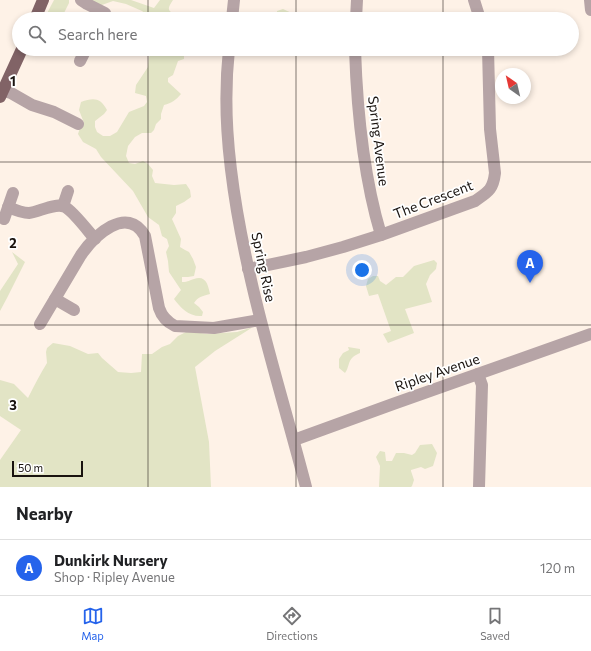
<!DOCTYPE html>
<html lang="en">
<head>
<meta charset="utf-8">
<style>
  body { margin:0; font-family:Commissioner,sans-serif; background:#f6f6f6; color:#202124 }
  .compass { position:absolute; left:495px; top:68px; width:36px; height:36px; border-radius:50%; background:#fff; box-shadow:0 2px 6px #0003; rotate:326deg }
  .scale { position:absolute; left:12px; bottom:10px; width:71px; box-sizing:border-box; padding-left:4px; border:2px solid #19130f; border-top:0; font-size:11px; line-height:14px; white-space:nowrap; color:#19130f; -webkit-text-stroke:3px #fff; paint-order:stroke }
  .you { position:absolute; left:362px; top:270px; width:14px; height:14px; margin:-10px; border:3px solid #fff; border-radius:50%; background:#1a73e8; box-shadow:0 0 0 6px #1a73e833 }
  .badge { display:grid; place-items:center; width:26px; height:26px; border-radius:50%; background:#2563eb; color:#fff; font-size:13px; font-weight:700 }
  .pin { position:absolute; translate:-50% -33px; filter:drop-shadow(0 1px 2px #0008) }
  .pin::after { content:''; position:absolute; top:21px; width:14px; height:12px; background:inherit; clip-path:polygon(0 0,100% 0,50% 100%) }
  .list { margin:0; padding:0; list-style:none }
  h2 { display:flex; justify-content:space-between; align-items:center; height:52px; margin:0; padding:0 16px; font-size:17px }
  h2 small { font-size:13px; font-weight:400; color:#757577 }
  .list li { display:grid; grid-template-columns:26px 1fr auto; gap:12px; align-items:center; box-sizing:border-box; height:56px; padding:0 16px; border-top:1px solid #e0e0e0 }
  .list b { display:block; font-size:15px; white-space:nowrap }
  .list p { margin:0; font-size:13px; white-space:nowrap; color:#757577 }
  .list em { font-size:13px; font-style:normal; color:#757577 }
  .icon { flex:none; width:22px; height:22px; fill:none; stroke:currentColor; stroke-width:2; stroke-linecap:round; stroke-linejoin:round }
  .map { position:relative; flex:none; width:591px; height:487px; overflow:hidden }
  .search { position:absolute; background:#fff; box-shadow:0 2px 6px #0003; left:12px; right:12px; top:12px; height:44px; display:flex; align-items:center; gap:10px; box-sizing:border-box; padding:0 14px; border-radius:22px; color:#757577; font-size:15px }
  .sheet { height:108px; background:#fff }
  nav { display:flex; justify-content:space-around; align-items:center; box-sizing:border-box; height:56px; border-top:1px solid #e0e0e0; background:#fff; font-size:11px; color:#757577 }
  nav a { display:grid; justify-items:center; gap:2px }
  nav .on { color:#2563eb }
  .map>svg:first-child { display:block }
  .green { fill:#e2e4c5 }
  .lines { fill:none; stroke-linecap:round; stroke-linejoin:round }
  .minor { stroke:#b6a4a6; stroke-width:12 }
  .major { stroke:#816366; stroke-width:12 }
  .grid { fill:none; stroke:#19130f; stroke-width:1; stroke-opacity:0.55 }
  .labels { text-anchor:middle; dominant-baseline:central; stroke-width:3.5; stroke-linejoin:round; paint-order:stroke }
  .street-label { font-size:14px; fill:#19130f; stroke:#fff }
  .grid-label { font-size:13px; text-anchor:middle; font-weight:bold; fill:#19130f; stroke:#fff; stroke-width:3.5; stroke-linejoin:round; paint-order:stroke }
</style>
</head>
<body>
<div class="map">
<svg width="591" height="487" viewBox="0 0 591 487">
  <rect width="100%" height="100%" fill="#fef2e7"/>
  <!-- green -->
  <g class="green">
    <polygon points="54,0 69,0 69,3 61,19 44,19"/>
    <path d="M88,0H131L154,8L160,0H173C164,13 172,9 176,19H153L142,11L126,4L113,1L99,6Z"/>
    <polygon points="283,9 296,15 303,16 300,19 277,19 277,11"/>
    <path d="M154,49H181L184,56V59L178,61L173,75L168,78V82L181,94C176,100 172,103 164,105L161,114V119L156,124L154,130L151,133H142L135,137L128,146L126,156L129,163L135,164L143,161L148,164L153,170L152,176L155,183L174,185L186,184L190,190L191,197L184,202L176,206V213L172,219L181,239L180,247L185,250L189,252L193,259L196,267L194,276L188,277H182V282C189,282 189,280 194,279C206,275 208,285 210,294C202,296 198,297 194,303L199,307L203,312L202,316C189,317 181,308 174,299L181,290L169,272L168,261L166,252L169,246L167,239L162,236L159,225L148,217L133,191L101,157L96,149L83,142L78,134L80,128L84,123L79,110L81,102C93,98 100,97 107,110L104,114L95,121V127L97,132L103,136H110L117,132L129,112L144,106L147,102L146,96L135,93L136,85L148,67L149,57Z"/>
    <polygon points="12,252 25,262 7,298 0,311 0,291 18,264"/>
    <polygon points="434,260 437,263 436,269 430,275 426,284 432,302 405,309 414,333 388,343 383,334 391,331 378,294 369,296 366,286 368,279 373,276 378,276 380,281 386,285 396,277 403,277 414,266"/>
    <path d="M253,327L215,351L195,367L209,442L211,487H0V460L21,430L0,416V380L14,384L28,398C34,386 40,374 47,363L46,352L47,348L53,343L70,346L88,354L98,353L102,358L118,372L131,373L141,372L142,354H152L162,347L170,344L178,336L188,331L207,334L237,332Z"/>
    <path d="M348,347L360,349V353C358,354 355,355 353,357C348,361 349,368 345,373L339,368V359L343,353L349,350Z"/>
    <polygon points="432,444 437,453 433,466 425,469 421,467 411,470 411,471 414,480 412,486 411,487 379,487 380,466 376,457 380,451 385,452 386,461 392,461 396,453 404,453 412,455 415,453 420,445"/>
  </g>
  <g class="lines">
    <!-- minor -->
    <g class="minor">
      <polyline points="81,0 87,4 105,13"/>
      <polyline points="474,0 480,19"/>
      <polyline points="590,0 591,10"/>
      <polyline points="232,19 234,0"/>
      <polyline points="356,19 357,0"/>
      <path d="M229,49C223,105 228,157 237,211C253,305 282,395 306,487"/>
      <path d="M355,49C357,111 363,175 381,235"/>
      <polyline points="80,61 86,49"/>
      <polyline points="3,91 11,93 32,105 54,112 78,124"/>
      <polyline points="63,206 68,191"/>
      <path d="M8,207C15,210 22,213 29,213C39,212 56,202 65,207C73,211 88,231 95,239"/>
      <polyline points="4,219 13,193"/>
      <path d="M248,269L306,257L343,247L381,235L475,201C488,192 493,190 495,173L490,129L488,49"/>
      <polyline points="55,299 74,310"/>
      <path d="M40,324L81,255C94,236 127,204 145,236L159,308C162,317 167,322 175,326L214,328L260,320"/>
      <polyline points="478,374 482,385 479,487"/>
      <polyline points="294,440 393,404 591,334"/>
    </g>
    <!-- major -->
    <g class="major">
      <polyline points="35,19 43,0"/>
      <polyline points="0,97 22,49"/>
    </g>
  </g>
  <!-- grid -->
  <path class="grid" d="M148,0V19M296,0V19M443,0V19M148,49V487M296,49V487M443,49V487M0,162H591M0,325H591"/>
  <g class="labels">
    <!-- street labels -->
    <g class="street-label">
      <text transform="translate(379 141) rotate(83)">Spring Avenue</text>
      <text transform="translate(433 199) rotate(-21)">The Crescent</text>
      <text transform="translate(264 267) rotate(78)">Spring Rise</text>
      <text transform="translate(437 372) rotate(-19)">Ripley Avenue</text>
    </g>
  </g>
  <g class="grid-label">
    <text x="13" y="86">1</text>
    <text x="13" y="248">2</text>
    <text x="13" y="410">3</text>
  </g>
</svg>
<svg class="compass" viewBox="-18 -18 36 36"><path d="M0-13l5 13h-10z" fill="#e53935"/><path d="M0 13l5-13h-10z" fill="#757577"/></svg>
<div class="scale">50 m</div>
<div class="you"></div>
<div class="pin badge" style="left:530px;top:283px">A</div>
<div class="search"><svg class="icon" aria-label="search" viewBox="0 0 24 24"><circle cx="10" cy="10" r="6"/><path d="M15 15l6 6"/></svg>Search here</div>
</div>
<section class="sheet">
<h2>Nearby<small></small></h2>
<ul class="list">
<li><span class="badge">A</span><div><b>Dunkirk Nursery</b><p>Shop · Ripley Avenue</p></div><em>120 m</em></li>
</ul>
</section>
<nav>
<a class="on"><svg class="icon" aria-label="map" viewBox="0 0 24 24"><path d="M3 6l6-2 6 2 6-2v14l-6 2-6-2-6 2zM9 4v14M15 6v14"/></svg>Map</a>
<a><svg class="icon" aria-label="directions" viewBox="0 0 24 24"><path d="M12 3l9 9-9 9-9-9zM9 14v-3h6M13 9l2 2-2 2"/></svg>Directions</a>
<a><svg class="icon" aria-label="saved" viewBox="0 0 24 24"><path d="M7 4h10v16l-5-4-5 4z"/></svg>Saved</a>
</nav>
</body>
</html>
